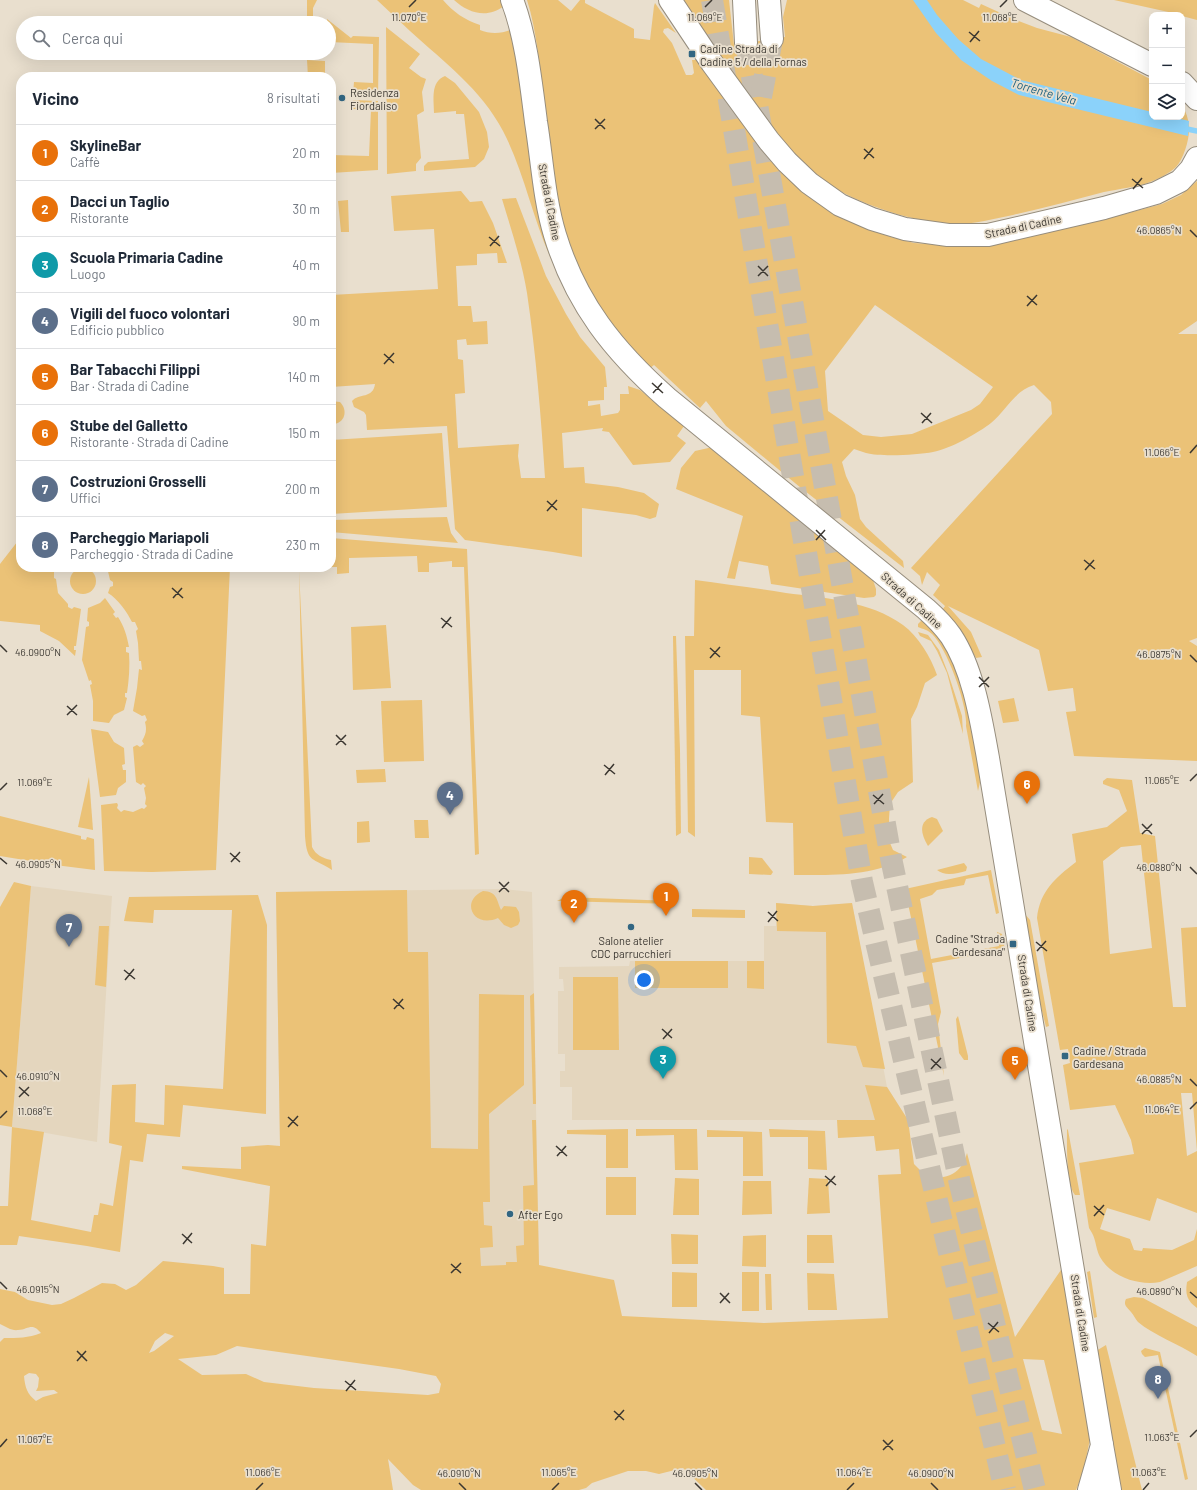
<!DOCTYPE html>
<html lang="it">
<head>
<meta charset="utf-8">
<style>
  body { margin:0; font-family:Barlow,sans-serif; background:#f6f6f7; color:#1f2937 }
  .controls { position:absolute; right:12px; top:12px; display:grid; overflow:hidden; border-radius:8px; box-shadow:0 4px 16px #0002 }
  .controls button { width:36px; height:36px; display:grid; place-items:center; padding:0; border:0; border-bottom:1px solid #e0e1e3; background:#fff; color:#1f2937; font:20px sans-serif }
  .you { position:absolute; left:644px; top:980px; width:14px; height:14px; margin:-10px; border:3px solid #fff; border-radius:50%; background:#1a73e8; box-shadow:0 0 0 6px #1a73e833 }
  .badge { display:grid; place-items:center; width:26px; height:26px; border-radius:50%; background:#326682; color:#fff; font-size:13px; font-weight:700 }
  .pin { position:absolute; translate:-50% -33px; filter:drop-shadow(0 1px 2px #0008) }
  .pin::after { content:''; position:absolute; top:21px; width:14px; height:12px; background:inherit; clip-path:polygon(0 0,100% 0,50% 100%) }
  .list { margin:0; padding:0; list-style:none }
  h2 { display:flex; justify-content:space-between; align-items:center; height:52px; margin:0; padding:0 16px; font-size:17px }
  h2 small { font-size:13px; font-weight:400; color:#747a83 }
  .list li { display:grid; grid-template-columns:26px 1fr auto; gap:12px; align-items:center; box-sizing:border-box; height:56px; padding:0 16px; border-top:1px solid #e0e1e3 }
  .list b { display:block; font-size:15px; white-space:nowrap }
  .list p { margin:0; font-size:13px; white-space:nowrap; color:#747a83 }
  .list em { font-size:13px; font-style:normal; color:#747a83 }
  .icon { flex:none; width:22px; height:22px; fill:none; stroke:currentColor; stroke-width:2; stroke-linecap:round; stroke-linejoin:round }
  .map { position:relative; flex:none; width:1197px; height:1490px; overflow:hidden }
  .search { position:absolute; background:#fff; box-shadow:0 4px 16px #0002; left:16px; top:16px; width:320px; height:44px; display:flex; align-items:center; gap:10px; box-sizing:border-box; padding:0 14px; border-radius:22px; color:#747a83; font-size:15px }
  .panel { position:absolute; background:#fff; box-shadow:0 4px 16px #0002; left:16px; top:72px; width:320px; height:500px; border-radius:16px }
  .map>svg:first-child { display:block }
  .built { fill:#e4d6be }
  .green { fill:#ebc277; fill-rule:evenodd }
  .water { fill:#8bd2fa }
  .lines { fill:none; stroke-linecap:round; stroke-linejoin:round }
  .stream { stroke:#8bd2fa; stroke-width:5.5 }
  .highway-tunnel { stroke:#c6bdaf; stroke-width:22; stroke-dasharray:22 11; stroke-linecap:butt }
  .secondary-casing { stroke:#968d7d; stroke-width:24 }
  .highway-casing { stroke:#968d7d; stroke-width:24 }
  .secondary { stroke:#fff; stroke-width:22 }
  .highway { stroke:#fff; stroke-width:22 }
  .ticks { fill:none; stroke:#3b3731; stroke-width:1.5 }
  .poi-dot { fill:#326682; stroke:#e9dfce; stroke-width:1.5 }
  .labels { text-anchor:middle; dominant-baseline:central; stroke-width:3.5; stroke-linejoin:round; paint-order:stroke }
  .poi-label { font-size:11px; fill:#3b3731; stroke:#e9dfce; text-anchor:start }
  .street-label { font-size:11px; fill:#3b3731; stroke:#e9dfce }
  .water-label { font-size:12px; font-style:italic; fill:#175e7f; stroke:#e9dfce }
  .ticks-label { font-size:10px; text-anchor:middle; fill:#3b3731; stroke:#e9dfce; stroke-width:3.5; stroke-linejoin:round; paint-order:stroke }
</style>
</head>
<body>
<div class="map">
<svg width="1197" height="1490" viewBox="0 0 1197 1490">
  <rect width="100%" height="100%" fill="#e9dfce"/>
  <!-- built -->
  <g class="built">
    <polygon points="31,886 112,896 97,1142 12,1127"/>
    <polygon points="504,889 532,892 539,1265 282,1271 276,892"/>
    <polygon points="776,903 813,906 852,903 887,1087 908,1120 572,1120 572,1087 560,1087 560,1071 565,1071 565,1054 558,1054 558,991 564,991 563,979 559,979 559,967 629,966 630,961 764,961 764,926 776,926"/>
  </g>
  <!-- green -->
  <g class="green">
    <polygon points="307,0 317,0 313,8 313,23 307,23"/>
    <path d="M377,0H443C453,12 465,20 480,25V30C489,34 501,34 510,30L517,56L554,265C533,222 525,173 503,131C481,89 444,62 410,31C399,21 388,10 377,0Z"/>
    <path d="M454,0H501L504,6C487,19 468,13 454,0Z"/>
    <path d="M527,0H558L571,11L580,0H585V3L634,29V38L650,40L654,6L655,3L676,33L668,28L664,29L663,32L672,43L686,75H692L694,73L692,60H699L865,228L891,237L914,243L941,245H975L1005,241L1106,219L1162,204L1181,195L1197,181V321L1178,334H1197V638L1189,641L1197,646V761L1074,756L1066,712L1076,711L1073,688L1048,691L1039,650L948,606L971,632L982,657L976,658L959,627L943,609L945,606L933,595L940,585L927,572L922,585L920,576L911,568L1052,414L1051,402L1034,385C1014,391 1006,411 991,423C978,433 950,449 933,452C917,455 881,457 866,453C862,452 858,450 854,449L842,462L846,476L855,495L860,519L866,527L903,561L904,568L801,488L726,426L706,401L700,408L654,365L649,369C640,359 630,350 622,340C598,308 577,271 566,233C553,189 549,144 544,99C539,66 537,31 527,0ZM875,305L993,387L980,404L971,410L912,434L881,437L863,435L828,411L825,371Z"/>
    <path d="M682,0H729L734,45L785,37L783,17L787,0H963L979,8L981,4L1016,20L1037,28L1071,37L1152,80V117H1182V104C1184,109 1187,114 1188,120C1192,132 1185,157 1176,167C1170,173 1158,179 1150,182C1138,187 1118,189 1104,192C1074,200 1044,208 1013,215C992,219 972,225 950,224C914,221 874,209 842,192C802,170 774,130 748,93C725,63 704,31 682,0Z"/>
    <polygon points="1114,0 1197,0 1197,20 1182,16 1182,15"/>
    <polygon points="327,19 351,38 353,36 379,37 378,95 353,94 354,82 373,83 373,44 329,42 329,23 327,23"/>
    <polygon points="386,27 420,54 409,68 421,77 426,79 422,92 424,111 417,115 421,158 416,164 416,171 387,174"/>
    <polygon points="307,60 325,61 325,77 308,77"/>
    <path d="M445,76L455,83L479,112L487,132L489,147L484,159L475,167L424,171V166L428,162L469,159L464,114H456V111L434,113C434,100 430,82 445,76Z"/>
    <polygon points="353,100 378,101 378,170 331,173 331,155 369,156 371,110 353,109"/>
    <path d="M461,191L470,202L482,201L493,223L507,263H498L497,253L477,254V265L456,266L458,306H471L473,322L487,321L488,344L467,345L466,339L457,340L458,359L463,360L465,393L455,394L458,448L519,444L518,456L521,478H545C541,416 536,354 527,293C522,262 511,229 502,199L516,198L546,276L566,314L580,337L605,367L607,387H604V400L588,401V406L600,404L601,416L618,413L620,410V394H629L628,386L640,390L684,426L677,436L686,443L670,462L633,465L609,432L602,431L603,428L562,433L564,468L584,467L585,483L618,487L644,493L659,504L656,517L650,519L636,515L582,508V557L553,552L465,540L455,529L447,426L367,430L366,415L364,412L354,407L352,401C359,393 373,399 375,384L331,387V295L438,289L434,229L394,231L391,196Z"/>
    <polygon points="348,200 349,232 341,232 338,201"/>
    <path d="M331,401L340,402C349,411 344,425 331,424Z"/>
    <polygon points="442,433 447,507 331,514 331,440"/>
    <polygon points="713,447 873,580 876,589 876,595 874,597 864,598 771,584 768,566 739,561 735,579 727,578 743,516 676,489 681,468 695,451"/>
    <polygon points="447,517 451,533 458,543 331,532 331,520"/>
    <polygon points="21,537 21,567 60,567 57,572 54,572 54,578 56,579 58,593 68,604 68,607 72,609 74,607 81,609 76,646 74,646 74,650 76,650 75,656 59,641 40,631 40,625 0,621 0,564"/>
    <polygon points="331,538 467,549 479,854 475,855 464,567 452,567 452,561 429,563 429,572 418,572 417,556 349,558 349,573 337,574 337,567 331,567"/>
    <path d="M107,567H230L216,870L152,872L104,871L101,805L117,803L118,805L117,808L121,812L124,810L133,812L142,808L144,809L147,806L145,804L146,798L144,788L146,786L143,783L141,785L136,782L133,747L137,745L140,747L144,744L142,741C146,734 147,730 145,722L147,720L145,715L142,716L133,711L137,688L139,669L142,670L141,661H139L138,643L136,631L138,629L135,622H132C127,612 118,599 108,593L110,587L113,586V582L110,580Z"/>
    <path d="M299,567H330L299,569L312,847C316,855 322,858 331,860L332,870C313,857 307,864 305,836Z"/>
    <circle cx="83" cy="581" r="13"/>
    <path d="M695,580C725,584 755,588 786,593C825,598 870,601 903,625C918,636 931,657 937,675L925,683L917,707L911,719L913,782L898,792L890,804L889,819L890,843L893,850L907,857C873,877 832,875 794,875L793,823L766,822L760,717L741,715V670H694L695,837L688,832L685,636H694Z"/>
    <path d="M105,598L115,612L113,614L116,618L118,617C124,626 127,636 129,647H126V652L129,653C130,666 129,679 127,693H125V697L127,698L124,710L114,715L109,723L93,721V701L90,685L92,684L91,680L89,681L82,660L86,627L89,626V622L87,621L88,608L100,603Z"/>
    <path d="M922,620L931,628L943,643L955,668L969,713L981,778L978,791L966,726C968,706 947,648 932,634C928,630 923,629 918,627V624Z"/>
    <polygon points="386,625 391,688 353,690 351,627"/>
    <polygon points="918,632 928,635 939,650 948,673 962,716 963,734 947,673 937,651 931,641 920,636"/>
    <polygon points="673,636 676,636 680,750 681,833 676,836"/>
    <polygon points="1014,698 1019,721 1003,723 998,701"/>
    <polygon points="422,700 424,761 384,762 381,701"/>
    <polygon points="91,729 108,732 114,742 124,748 125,764 122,765 123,770 126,770 126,782 118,788 116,795 100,797"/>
    <polygon points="385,769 386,782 357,783 356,770"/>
    <polygon points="89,777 93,830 78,827"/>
    <path d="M1107,778L1132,780L1140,833L1155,836L1173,1007H1186L1181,928L1197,927V1151L1192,1093H1181L1187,1156L1197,1151V1213L1157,1198L1150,1221L1107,1208L1100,1229L1130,1239L1134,1250L1142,1251L1143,1248L1172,1250L1194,1240L1197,1229V1266L1160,1282C1139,1286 1111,1277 1100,1257C1096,1250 1096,1240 1092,1233C1091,1231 1090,1230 1089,1228L1079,1163L1134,1154L1131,1140L1115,1105L1070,1110L1063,1065L1070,1063L1068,1049L1060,1050L1037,918C1040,891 1055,878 1076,862L1072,834L1107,827L1127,811L1119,790L1103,784V781ZM1141,845L1152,948L1110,954L1103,861L1121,847Z"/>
    <polygon points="0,816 81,836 81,839 86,840 87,837 94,839 95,870 55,865 0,856"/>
    <path d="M932,817L937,819L943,831L928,846C922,836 917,822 932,817Z"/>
    <polygon points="414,820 428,820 429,838 415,838"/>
    <polygon points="369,821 370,842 357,843 357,822"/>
    <polygon points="749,857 762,858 773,872 771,875 749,874"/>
    <path d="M964,863L967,867L966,871C958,873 945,877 937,870Z"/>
    <polygon points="991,870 999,913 996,914 988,875 966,879 964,885 937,890 932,895 920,899 931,959 999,946 997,932 1002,934 1005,950 932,963 941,1012 938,1024 944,1076 905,889"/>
    <polygon points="14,882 31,886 12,1127 44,1132 31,1220 91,1232 94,1215 98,1215 100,1203 113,1206 122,1146 109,1143 112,1085 136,1084 135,1122 164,1125 165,1085 223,1089 232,910 154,910 153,923 124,921 129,897 258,895 267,925 266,1114 183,1105 180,1137 147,1134 143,1162 130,1160 120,1252 87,1246 19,1236 17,1245 0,1245 0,1206 8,1206 12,1127 0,1125 0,907"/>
    <path d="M407,890L408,952H428L431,1148L478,1149L479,994L524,995V1085L489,1114L490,1202H483L484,1225L492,1226L493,1247L480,1248L481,1266L506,1265V1262H517L516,1246L524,1245L523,1186L534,1185L532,1120H536L539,1265L614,1280L622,1316L764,1323L888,1318L878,1175L901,1174L899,1149L876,1151L874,1136L838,1138L837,1120H875L865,1085L887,1087L908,1120L914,1164L928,1178C948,1178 961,1175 967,1153L1015,1337L1063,1267L1090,1439L1083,1473L1076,1490H706L683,1468L659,1474L646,1471H628L592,1483L586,1488L579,1490H421L413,1485L388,1459L393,1490H0V1342L4,1338C18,1338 28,1338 41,1333C32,1322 29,1329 18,1330C12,1331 6,1327 0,1324V1289L15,1292L28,1300L52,1305L61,1304L74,1298L102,1283L115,1284L126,1290L136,1285L163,1261L213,1266L224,1268V1294H250L251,1244L266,1246L270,1186L182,1169V1166L241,1169V1147L268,1145L280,1146L276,892ZM165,1333L174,1336L154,1351L149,1353L155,1341ZM237,1346L399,1369L436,1376L441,1384L439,1393L428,1395L314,1388L264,1382L246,1374L202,1375L178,1359L216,1355ZM1023,1359L1044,1360L1062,1434L1042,1430ZM29,1373L36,1374L39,1378L38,1387L36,1391L54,1390L58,1393L43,1397L36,1401C27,1394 25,1387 24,1376Z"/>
    <path d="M483,891C497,892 496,898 501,910L504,906L516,907L519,912L520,921L518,925L511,928L504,925L498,918C473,929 460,901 483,891Z"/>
    <polygon points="565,897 673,901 676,904 557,901"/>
    <polygon points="776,903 813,906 852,903 885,1069 863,1067 856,1046 827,1043 826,932 777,931"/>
    <polygon points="692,909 745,910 745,918 692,917"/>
    <polygon points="1024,913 1030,920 1049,1026 1046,1027 1037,991"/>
    <polygon points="99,926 109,926 106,987 95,985"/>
    <rect x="635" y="961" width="93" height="27"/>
    <polygon points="747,961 764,961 764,989 747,988"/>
    <polygon points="573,977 618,977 619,1050 573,1050"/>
    <polygon points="534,993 536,1104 533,1104 530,996"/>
    <polygon points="958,1016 968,1056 968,1060 964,1060 959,1053 956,1019"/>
    <polygon points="628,1129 628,1168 606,1168 606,1135 567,1134 567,1130"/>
    <polygon points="636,1129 697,1129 698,1170 675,1170 674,1135 636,1136"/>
    <polygon points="769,1129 825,1131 827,1170 808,1169 808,1137 770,1137"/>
    <path d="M1067,1129L1068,1130L1080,1195H1075C1066,1184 1067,1144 1067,1129Z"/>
    <polygon points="707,1130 762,1132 763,1176 743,1176 743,1137 707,1137"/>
    <rect x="606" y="1177" width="30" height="38"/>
    <polygon points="675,1178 699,1179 699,1215 673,1215"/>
    <polygon points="809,1178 828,1179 830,1213 807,1214"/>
    <polygon points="743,1181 771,1181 772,1214 742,1215"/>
    <polygon points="671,1234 698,1235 698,1264 672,1264"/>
    <polygon points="766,1235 766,1267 742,1266 743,1236"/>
    <polygon points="807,1235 832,1235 834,1263 807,1263"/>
    <polygon points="1090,1271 1097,1317 1094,1318 1087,1272"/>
    <polygon points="672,1272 697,1273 697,1307 672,1307"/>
    <rect x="742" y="1272" width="17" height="39"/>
    <polygon points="807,1273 834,1274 837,1310 808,1310"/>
    <polygon points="765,1274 771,1274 772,1310 766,1310"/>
    <path d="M1197,1276V1308C1187,1301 1185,1294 1187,1282Z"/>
    <path d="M1134,1297L1143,1298L1197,1327V1356C1179,1344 1153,1335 1138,1322C1135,1319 1134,1315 1131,1312C1127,1307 1123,1305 1126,1299Z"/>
    <polygon points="1106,1345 1142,1490 1119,1490 1096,1351"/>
    <polygon points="1145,1348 1160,1352 1188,1479 1185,1480 1158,1355 1145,1357 1142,1354 1141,1351"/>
  </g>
  <!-- water -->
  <polygon class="water" points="913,0 927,0 937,15 958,39 981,59 1021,80 1152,112 1152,117 1173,117 1189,121 1188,136 1019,95 992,81 961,60 936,33"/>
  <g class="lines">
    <!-- stream -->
    <polyline class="stream" points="1182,128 1197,131"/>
    <!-- highway-tunnel -->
    <g class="highway-tunnel">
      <polyline points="712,0 862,882 1005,1490"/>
      <polyline points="746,43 891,858 960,1184 1035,1490"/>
      <polyline points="761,97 772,39"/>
    </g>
    <defs>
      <g id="secondary">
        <path d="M512,0C526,36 531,83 536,122C542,159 544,199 555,235C576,304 614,351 667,398L926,609C935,617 944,626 951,636C973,669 981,719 988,758L1102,1445L1089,1490"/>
        <polyline points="670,0 712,63 769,141 787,162 809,183 840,205 872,219 905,229 948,235 988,235 1104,208 1156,193 1180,181 1191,169 1197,158"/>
        <polyline points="1025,0 1152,65"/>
        <polyline points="1182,83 1197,99"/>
      </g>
      <g id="highway">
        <polyline points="744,0 746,43"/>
        <polyline points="769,0 772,39"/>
        <polyline points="1102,1445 1110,1490"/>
      </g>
    </defs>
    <!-- secondary casing -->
    <use href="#secondary" class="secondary-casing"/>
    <!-- highway casing -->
    <use href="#highway" class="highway-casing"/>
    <!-- secondary -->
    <use href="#secondary" class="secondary"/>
    <!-- highway -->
    <use href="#highway" class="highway"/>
  </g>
  <!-- ticks -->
  <path class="ticks" d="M409,7L416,0M705,7L712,0M1000,7L1007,0M969,32L980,41M970,42L979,31M595,119L605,129M595,129L605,119M864,149L874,158M864,159L873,148M1132,179L1143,188M1133,189L1142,178M1190,230L1197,237M489,237L500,246M490,246L499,236M758,266L768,276M758,276L768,266M1027,296L1037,305M1027,306L1037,295M384,354L394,363M384,364L394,353M652,383L663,393M653,393L662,383M921,413L932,423M922,423L931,413M1190,453L1197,445M547,501L557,510M547,511L557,500M816,530L826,540M816,540L825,530M1084,560L1095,569M1085,570L1094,560M172,588L183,598M173,598L182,588M441,618L452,627M442,628L451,617M0,645L7,652M710,648L720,657M1190,655L1197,662M710,658L720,647M979,677L989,687M979,687L989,677M67,706L77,715M67,715L77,705M336,735L346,745M336,745L346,735M604,765L615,774M605,775L614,764M1190,781L1197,774M0,790L7,783M873,795L884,804M874,804L883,794M1142,824L1152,834M1142,834L1152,824M230,853L240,862M0,858L7,864M231,862L240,852M1190,867L1197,874M499,882L509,892M499,892L509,882M768,912L778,921M768,922L777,911M1036,942L1047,951M1037,951L1046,941M124,970L135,979M125,980L134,969M393,999L404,1009M394,1009L403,999M662,1029L672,1038M663,1039L672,1029M931,1059L941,1068M931,1069L941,1058M0,1070L7,1077M1190,1079L1197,1086M19,1087L29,1096M19,1097L29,1087M1190,1109L1197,1102M288,1117L298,1126M0,1118L7,1111M288,1127L298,1116M556,1146L567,1156M557,1156L566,1146M825,1176L836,1185M826,1186L835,1176M1094,1206L1104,1215M1094,1216L1104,1205M182,1234L192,1243M183,1244L192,1233M451,1264L461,1273M451,1273L461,1263M0,1282L7,1289M1190,1292L1197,1298M720,1293L730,1303M720,1303L729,1293M988,1323L999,1332M989,1333L998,1322M77,1351L87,1361M77,1361L86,1351M345,1381L356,1390M346,1391L355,1380M614,1411L624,1420M615,1420L624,1410M1190,1437L1197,1430M883,1440L893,1450M0,1447L7,1439M883,1450L893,1440M459,1483L466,1490M695,1483L702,1490M931,1483L938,1490M256,1490L263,1483M552,1490L559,1483M847,1490L854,1483M1143,1490L1149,1483"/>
  <!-- markers -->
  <g class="poi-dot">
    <rect x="688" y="50" width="8" height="8" rx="2"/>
    <circle cx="342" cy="98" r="4"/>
    <circle cx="631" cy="927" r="4"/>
    <rect x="1009" y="940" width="8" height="8" rx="2"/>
    <rect x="1061" y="1052" width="8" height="8" rx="2"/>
    <circle cx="510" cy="1214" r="4"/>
  </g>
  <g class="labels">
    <!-- poi labels -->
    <g class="poi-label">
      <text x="700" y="48">Cadine Strada di<tspan x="700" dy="13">Cadine 5 / della Fornas</tspan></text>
      <text x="350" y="92">Residenza<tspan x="350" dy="13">Fiordaliso</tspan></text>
      <text x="1005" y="938" text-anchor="end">Cadine "Strada<tspan x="1005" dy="13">Gardesana"</tspan></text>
      <text x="631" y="940" text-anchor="middle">Salone atelier<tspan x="631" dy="13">CDC parrucchieri</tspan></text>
      <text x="1073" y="1050">Cadine / Strada<tspan x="1073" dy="13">Gardesana</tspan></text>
      <text x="518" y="1214">After Ego</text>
    </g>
    <!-- street labels -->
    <g class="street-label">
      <text transform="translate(550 202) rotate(79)">Strada di Cadine</text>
      <text transform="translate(1023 226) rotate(-12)">Strada di Cadine</text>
      <text transform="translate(912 600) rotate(42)">Strada di Cadine</text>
      <text transform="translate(1028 993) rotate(81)">Strada di Cadine</text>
      <text transform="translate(1081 1313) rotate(81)">Strada di Cadine</text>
    </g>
    <!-- water labels -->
    <g class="water-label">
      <text transform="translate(1044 91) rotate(16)">Torrente Vela</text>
    </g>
  </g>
  <g class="ticks-label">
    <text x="705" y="21">11.069°E</text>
    <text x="1000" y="21">11.068°E</text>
    <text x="409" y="21">11.070°E</text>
    <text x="1159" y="234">46.0865°N</text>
    <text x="1162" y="456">11.066°E</text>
    <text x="38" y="656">46.0900°N</text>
    <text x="1159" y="658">46.0875°N</text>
    <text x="1162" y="784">11.065°E</text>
    <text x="35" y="786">11.069°E</text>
    <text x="38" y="868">46.0905°N</text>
    <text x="1159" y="871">46.0880°N</text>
    <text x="38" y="1080">46.0910°N</text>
    <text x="1159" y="1083">46.0885°N</text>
    <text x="1162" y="1113">11.064°E</text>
    <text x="35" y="1115">11.068°E</text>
    <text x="38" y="1293">46.0915°N</text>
    <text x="1159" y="1295">46.0890°N</text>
    <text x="1162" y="1441">11.063°E</text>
    <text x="35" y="1443">11.067°E</text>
    <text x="263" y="1476">11.066°E</text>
    <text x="559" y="1476">11.065°E</text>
    <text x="854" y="1476">11.064°E</text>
    <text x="1149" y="1476">11.063°E</text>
    <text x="459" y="1477">46.0910°N</text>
    <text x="695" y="1477">46.0905°N</text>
    <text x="931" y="1477">46.0900°N</text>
  </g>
</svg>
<div class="controls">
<button>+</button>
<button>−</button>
<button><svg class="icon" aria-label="layers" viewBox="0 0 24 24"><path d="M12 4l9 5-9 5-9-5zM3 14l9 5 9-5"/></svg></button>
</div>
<div class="you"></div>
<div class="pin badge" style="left:666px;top:916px;background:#e8710a">1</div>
<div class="pin badge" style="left:574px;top:923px;background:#e8710a">2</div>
<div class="pin badge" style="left:663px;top:1079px;background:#0f9aa8">3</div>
<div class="pin badge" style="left:450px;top:815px;background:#5c6f8a">4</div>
<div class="pin badge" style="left:1015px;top:1080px;background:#e8710a">5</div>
<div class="pin badge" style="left:1027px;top:804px;background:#e8710a">6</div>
<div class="pin badge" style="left:69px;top:947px;background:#5c6f8a">7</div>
<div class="pin badge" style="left:1158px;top:1399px;background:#5c6f8a">8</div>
<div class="search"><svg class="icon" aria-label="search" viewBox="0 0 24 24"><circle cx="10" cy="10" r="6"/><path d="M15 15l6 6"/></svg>Cerca qui</div>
<section class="panel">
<h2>Vicino<small>8 risultati</small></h2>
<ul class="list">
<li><span class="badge" style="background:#e8710a">1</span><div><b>SkylineBar</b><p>Caffè</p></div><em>20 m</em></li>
<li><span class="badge" style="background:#e8710a">2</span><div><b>Dacci un Taglio</b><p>Ristorante</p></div><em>30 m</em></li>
<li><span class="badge" style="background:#0f9aa8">3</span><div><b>Scuola Primaria Cadine</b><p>Luogo</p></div><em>40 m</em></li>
<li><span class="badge" style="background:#5c6f8a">4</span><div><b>Vigili del fuoco volontari</b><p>Edificio pubblico</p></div><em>90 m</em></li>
<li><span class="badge" style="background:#e8710a">5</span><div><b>Bar Tabacchi Filippi</b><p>Bar · Strada di Cadine</p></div><em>140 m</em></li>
<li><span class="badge" style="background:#e8710a">6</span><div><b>Stube del Galletto</b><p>Ristorante · Strada di Cadine</p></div><em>150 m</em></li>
<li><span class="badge" style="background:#5c6f8a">7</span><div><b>Costruzioni Grosselli</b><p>Uffici</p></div><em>200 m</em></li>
<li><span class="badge" style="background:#5c6f8a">8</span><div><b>Parcheggio Mariapoli</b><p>Parcheggio · Strada di Cadine</p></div><em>230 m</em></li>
</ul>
</section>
</div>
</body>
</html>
